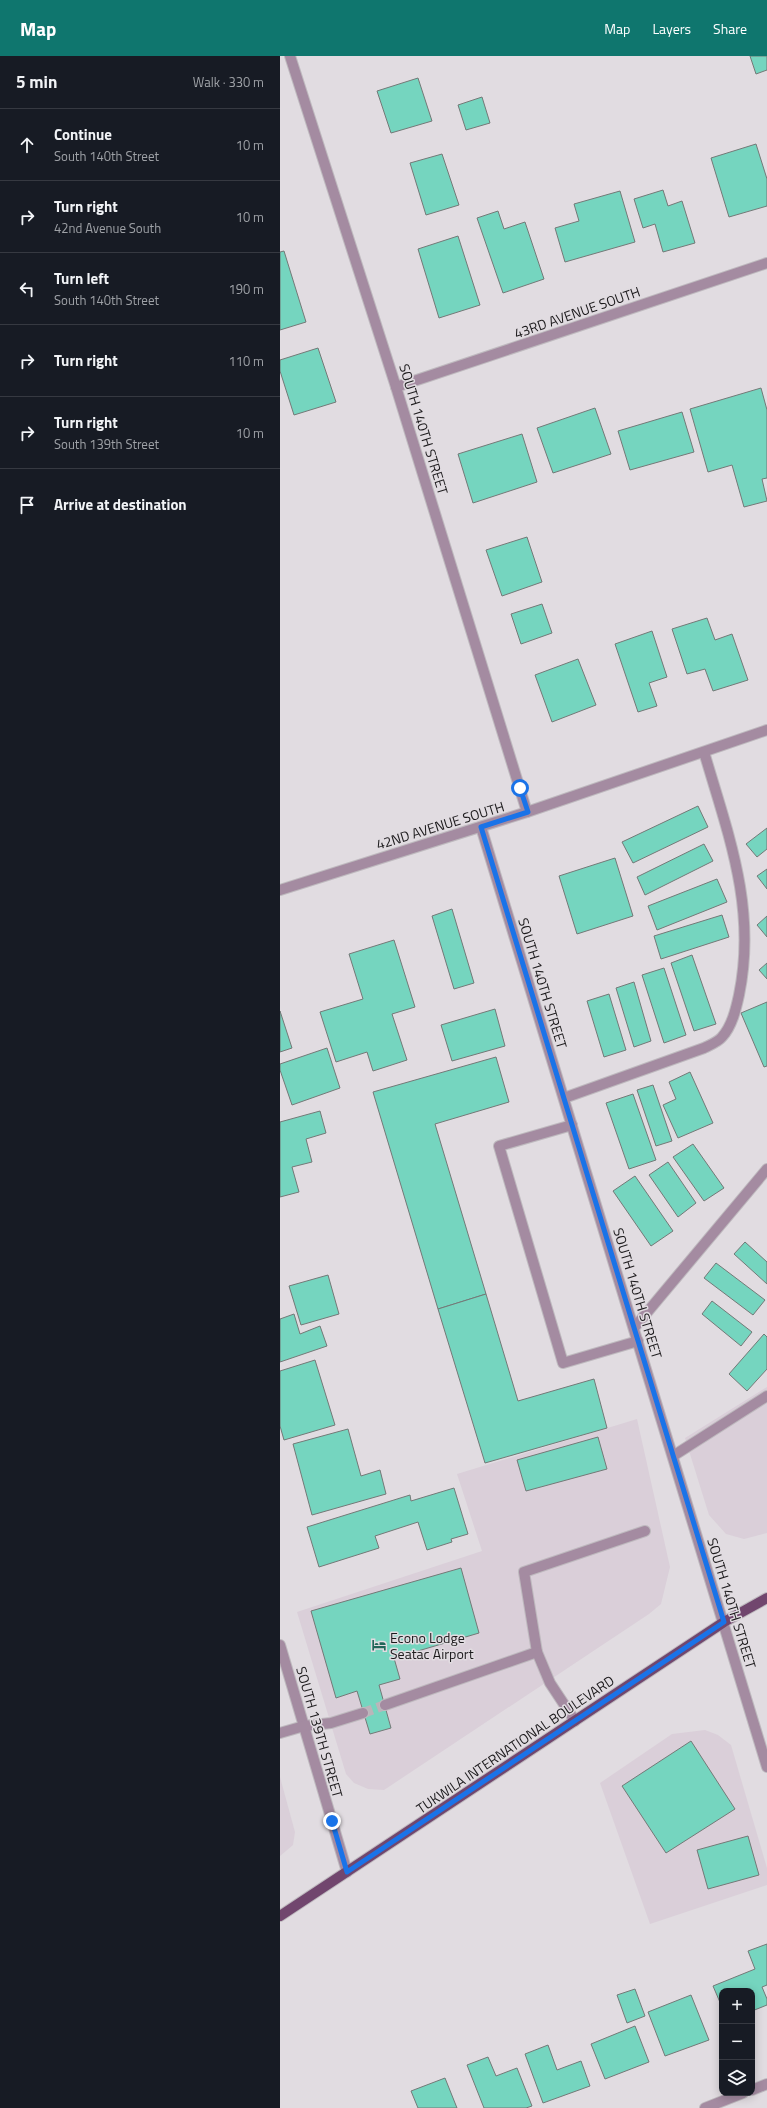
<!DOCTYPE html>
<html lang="en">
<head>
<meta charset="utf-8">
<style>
  body { margin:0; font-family:"Titillium Web",sans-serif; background:#20242c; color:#f1f3f6 }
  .controls { position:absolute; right:12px; bottom:12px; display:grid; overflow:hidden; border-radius:8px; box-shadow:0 2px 10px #0003 }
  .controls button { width:36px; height:36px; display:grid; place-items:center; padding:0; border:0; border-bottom:1px solid #363941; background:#171b24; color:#f1f3f6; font:20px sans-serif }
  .stop { position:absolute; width:12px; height:12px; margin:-9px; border:3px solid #1a73e8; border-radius:50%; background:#fff }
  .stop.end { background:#1a73e8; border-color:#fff; box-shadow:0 1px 4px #0008 }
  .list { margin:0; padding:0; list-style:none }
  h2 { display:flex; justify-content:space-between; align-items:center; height:52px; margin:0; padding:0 16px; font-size:17px }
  h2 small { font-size:13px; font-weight:400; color:#9ea1a6 }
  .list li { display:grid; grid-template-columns:26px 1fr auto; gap:12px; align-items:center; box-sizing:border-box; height:72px; padding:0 16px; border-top:1px solid #363941 }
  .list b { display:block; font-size:15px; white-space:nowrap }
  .list p { margin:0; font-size:13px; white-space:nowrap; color:#9ea1a6 }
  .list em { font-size:13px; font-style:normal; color:#9ea1a6 }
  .icon { flex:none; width:22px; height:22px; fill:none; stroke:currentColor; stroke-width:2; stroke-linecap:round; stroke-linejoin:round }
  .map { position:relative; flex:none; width:487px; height:2052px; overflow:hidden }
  header { display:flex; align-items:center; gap:24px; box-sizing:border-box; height:56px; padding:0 20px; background:#0f766e; color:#fff }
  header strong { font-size:19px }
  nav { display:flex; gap:22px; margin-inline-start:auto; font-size:14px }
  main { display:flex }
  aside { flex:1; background:#171b24 }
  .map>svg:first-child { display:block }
  .built { fill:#dacfd9 }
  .building { fill:#75d5bf; stroke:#737977 }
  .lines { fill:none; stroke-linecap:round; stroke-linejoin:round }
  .minor-tunnel { stroke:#bab5ba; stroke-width:10; stroke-dasharray:10 5; stroke-linecap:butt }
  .minor-casing { stroke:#beb9be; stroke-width:12 }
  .major-casing { stroke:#beb9be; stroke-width:12 }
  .minor { stroke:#a48ba1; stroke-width:10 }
  .major { stroke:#71466e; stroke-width:10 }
  .route { stroke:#1a73e8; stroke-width:5 }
  .labels { text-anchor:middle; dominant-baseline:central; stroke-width:3; stroke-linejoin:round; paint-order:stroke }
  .street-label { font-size:14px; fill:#1c1a1c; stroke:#e1dce1 }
  .poi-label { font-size:14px; fill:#1c1a1c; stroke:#e1dce1; text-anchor:start }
</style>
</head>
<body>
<header>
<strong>Map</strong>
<nav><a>Map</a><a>Layers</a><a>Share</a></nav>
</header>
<main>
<aside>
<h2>5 min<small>Walk · 330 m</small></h2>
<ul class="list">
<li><svg class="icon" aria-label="ahead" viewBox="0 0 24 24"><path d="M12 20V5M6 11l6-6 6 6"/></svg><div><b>Continue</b><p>South 140th Street</p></div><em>10 m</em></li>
<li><svg class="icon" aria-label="right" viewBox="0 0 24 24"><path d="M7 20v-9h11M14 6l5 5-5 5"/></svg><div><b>Turn right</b><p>42nd Avenue South</p></div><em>10 m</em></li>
<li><svg class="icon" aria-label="left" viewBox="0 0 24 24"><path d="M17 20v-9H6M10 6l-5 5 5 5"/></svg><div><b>Turn left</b><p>South 140th Street</p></div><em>190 m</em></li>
<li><svg class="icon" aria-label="right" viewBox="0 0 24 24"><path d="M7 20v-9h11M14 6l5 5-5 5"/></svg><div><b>Turn right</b></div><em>110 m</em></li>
<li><svg class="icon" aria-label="right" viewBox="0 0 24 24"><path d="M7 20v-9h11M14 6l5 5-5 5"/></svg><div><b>Turn right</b><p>South 139th Street</p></div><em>10 m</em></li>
<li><svg class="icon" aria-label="arrive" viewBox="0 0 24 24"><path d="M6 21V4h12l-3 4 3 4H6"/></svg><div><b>Arrive at destination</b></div></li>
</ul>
</aside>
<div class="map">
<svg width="487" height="2052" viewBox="0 0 487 2052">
  <rect width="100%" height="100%" fill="#e1dce1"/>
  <!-- built -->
  <g class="built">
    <polygon points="487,1331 487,1477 464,1483 446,1478 429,1459 405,1382"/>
    <polygon points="357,1363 390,1511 381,1548 369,1558 104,1734 88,1733 74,1727 66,1718 17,1556 202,1495 177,1418"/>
    <polygon points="425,1674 438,1679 451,1689 487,1812 487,1829 370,1868 320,1727 392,1678"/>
    <polygon points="0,1721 15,1776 13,1789 0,1800"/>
  </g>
  <!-- building -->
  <g class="building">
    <polygon points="470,0 487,0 487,14 476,18"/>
    <polygon points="138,22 152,65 111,77 97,35"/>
    <polygon points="202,41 210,67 186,74 178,49"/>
    <polygon points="476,88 487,123 487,150 449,161 431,102"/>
    <polygon points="162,98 179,149 146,159 130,107"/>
    <polygon points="383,134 388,150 402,145 415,187 383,196 375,168 363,172 354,143"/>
    <polygon points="340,135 355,186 285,206 275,172 299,165 294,148"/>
    <polygon points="218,155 224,173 245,166 264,223 223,237 197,162"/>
    <polygon points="178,180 200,249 159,262 138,193"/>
    <polygon points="4,195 26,266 0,274 0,196"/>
    <polygon points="38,292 56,346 14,359 0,315 0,304"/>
    <polygon points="481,332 487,354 487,422 482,423 487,445 464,451 452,409 428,416 410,353"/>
    <polygon points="315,352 331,398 273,417 257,372"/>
    <polygon points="402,356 414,396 350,414 338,375"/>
    <polygon points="242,378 257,426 193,447 178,398"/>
    <polygon points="247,481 262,526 222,540 206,494"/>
    <polygon points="262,548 272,577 241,588 231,558"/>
    <polygon points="427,562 435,584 452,578 468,624 433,635 425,613 407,618 392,573"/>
    <polygon points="372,575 387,621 369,627 377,650 358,656 335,588"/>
    <polygon points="298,603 316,649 272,666 255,619"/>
    <polygon points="418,750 428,771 353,807 342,786"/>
    <polygon points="487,772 487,793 477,801 466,788"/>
    <polygon points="424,788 433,805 365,839 357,821"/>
    <polygon points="335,802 353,860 297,878 279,820"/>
    <polygon points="487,813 487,833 477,820"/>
    <polygon points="437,823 447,846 377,874 368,850"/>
    <polygon points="172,853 194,927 174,933 152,860"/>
    <polygon points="442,859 449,881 381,903 374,880"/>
    <polygon points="487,860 487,881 477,869"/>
    <polygon points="114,884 135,951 112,958 127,1004 93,1015 87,996 56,1006 40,956 83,943 69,898"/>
    <polygon points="412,899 436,968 414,975 391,907"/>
    <polygon points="487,907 487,923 479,914"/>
    <polygon points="384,912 406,979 384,987 362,919"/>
    <polygon points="354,926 371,985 354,991 336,932"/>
    <polygon points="329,938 346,994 324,1001 307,945"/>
    <polygon points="487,946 487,1010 484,1011 461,957"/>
    <polygon points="215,953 225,990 172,1005 161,969"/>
    <polygon points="0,955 12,992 0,996"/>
    <polygon points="47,992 60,1032 12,1049 0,1014 0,1008"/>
    <polygon points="216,1001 229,1046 155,1068 206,1238 158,1253 93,1036"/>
    <polygon points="410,1016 433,1067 398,1082 383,1049 396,1043 389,1026"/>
    <polygon points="373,1029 392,1085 376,1090 357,1034"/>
    <polygon points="353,1038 376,1104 349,1113 326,1047"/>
    <polygon points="40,1055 46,1077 26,1083 32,1106 12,1111 19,1136 0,1141 0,1066"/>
    <polygon points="413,1088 444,1132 424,1145 393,1101"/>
    <polygon points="388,1106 416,1147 398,1161 369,1119"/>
    <polygon points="355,1120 393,1175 371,1190 333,1135"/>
    <polygon points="465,1186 487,1206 487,1228 454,1198"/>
    <polygon points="436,1207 485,1244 473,1259 424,1222"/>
    <polygon points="48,1219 59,1258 21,1269 9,1230"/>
    <polygon points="206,1238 238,1345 314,1323 327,1372 205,1407 158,1253"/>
    <polygon points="432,1245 472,1276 461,1290 422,1258"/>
    <polygon points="14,1258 20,1278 40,1270 47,1290 0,1306 0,1263"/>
    <polygon points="484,1278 487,1281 487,1313 467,1335 449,1318"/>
    <polygon points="35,1304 55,1369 4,1384 0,1370 0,1315"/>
    <polygon points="68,1373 81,1420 100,1414 106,1438 32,1459 13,1388"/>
    <polygon points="318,1381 327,1413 246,1435 237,1404"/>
    <polygon points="174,1432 188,1478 171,1483 172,1486 147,1494 138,1466 95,1480 99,1492 39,1511 27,1471 130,1439 131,1445"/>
    <polygon points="181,1512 199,1577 114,1602 120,1623 99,1629 111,1672 90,1678 77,1635 56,1642 31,1555"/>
    <polygon points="411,1685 455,1753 386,1797 342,1730"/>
    <polygon points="468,1780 479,1819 428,1833 417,1794"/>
    <polygon points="487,1888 487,1929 482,1931 487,1943 487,1949 472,1955 472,1935 442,1935 442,1951 433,1930 475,1913 468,1895"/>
    <polygon points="355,1933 365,1960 347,1967 337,1939"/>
    <polygon points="411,1939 429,1984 385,2000 368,1956"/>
    <polygon points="355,1970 369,2006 325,2023 311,1988"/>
    <polygon points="268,1989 277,2014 301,2005 310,2030 263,2047 245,1998"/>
    <polygon points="208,2001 216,2020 237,2012 252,2050 246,2052 204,2052 187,2009"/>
    <polygon points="165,2022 177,2052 138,2052 131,2035"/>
  </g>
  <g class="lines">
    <!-- minor-tunnel -->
    <polyline class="minor-tunnel" points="83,1657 105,1649"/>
    <defs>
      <g id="minor">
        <polyline points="10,0 116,331 247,756"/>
        <polyline points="116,331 487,207"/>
        <polyline points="201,771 487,1711"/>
        <polyline points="0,834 247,756 487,674"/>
        <path d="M284,1042L424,992C430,989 438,986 442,981C452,970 456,953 459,939C477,852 448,778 424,696"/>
        <polyline points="292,1069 219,1090 283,1307 358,1285"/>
        <polyline points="354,1272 487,1113"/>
        <polyline points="393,1400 487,1340"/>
        <polyline points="0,1589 67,1816"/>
        <polyline points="257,1596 244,1516 365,1475"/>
        <polyline points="105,1649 257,1596 270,1627 295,1665"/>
        <polyline points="0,1677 24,1670 51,1667 83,1657"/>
        <polyline points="472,2034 487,2028"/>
        <polyline points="425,2052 463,2037"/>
      </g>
      <polyline id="major" points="0,1860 444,1566 487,1542"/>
    </defs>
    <!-- minor casing -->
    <use href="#minor" class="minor-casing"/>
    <!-- major casing -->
    <use href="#major" class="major-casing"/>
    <!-- minor -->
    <use href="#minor" class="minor"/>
    <!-- major -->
    <use href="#major" class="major"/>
  </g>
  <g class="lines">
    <!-- route -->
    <polyline class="route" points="52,1765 67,1816 444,1566 201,771 248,756 240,732"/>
  </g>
  <!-- icons -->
  <defs>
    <symbol id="hotel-bare" viewBox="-9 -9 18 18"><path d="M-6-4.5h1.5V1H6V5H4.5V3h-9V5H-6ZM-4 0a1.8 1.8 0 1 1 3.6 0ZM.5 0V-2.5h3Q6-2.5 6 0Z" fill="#216659" stroke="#e1dce1" stroke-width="2.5" paint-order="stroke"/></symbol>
  </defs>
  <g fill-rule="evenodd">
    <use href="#hotel-bare" x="89" y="1579" width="20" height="20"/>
  </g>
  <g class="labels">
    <!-- street labels -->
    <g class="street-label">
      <text transform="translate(297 256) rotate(-19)">43RD AVENUE SOUTH</text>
      <text transform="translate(144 373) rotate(73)">SOUTH 140TH STREET</text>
      <text transform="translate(160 769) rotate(-17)">42ND AVENUE SOUTH</text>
      <text transform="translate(263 927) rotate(73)">SOUTH 140TH STREET</text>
      <text transform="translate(358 1237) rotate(73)">SOUTH 140TH STREET</text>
      <text transform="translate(452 1547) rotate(73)">SOUTH 140TH STREET</text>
      <text transform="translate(40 1676) rotate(74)">SOUTH 139TH STREET</text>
      <text transform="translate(235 1688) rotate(-34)">TUKWILA INTERNATIONAL BOULEVARD</text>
    </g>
    <!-- poi labels -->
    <g class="poi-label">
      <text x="110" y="1581">Econo Lodge<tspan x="110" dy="16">Seatac Airport</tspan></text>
    </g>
  </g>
</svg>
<div class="controls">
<button>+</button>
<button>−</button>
<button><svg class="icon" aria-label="layers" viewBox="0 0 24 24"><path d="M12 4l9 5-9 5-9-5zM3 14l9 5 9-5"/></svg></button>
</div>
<div class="stop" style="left:240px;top:732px"></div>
<div class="stop end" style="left:52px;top:1765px"></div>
</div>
</main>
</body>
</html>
